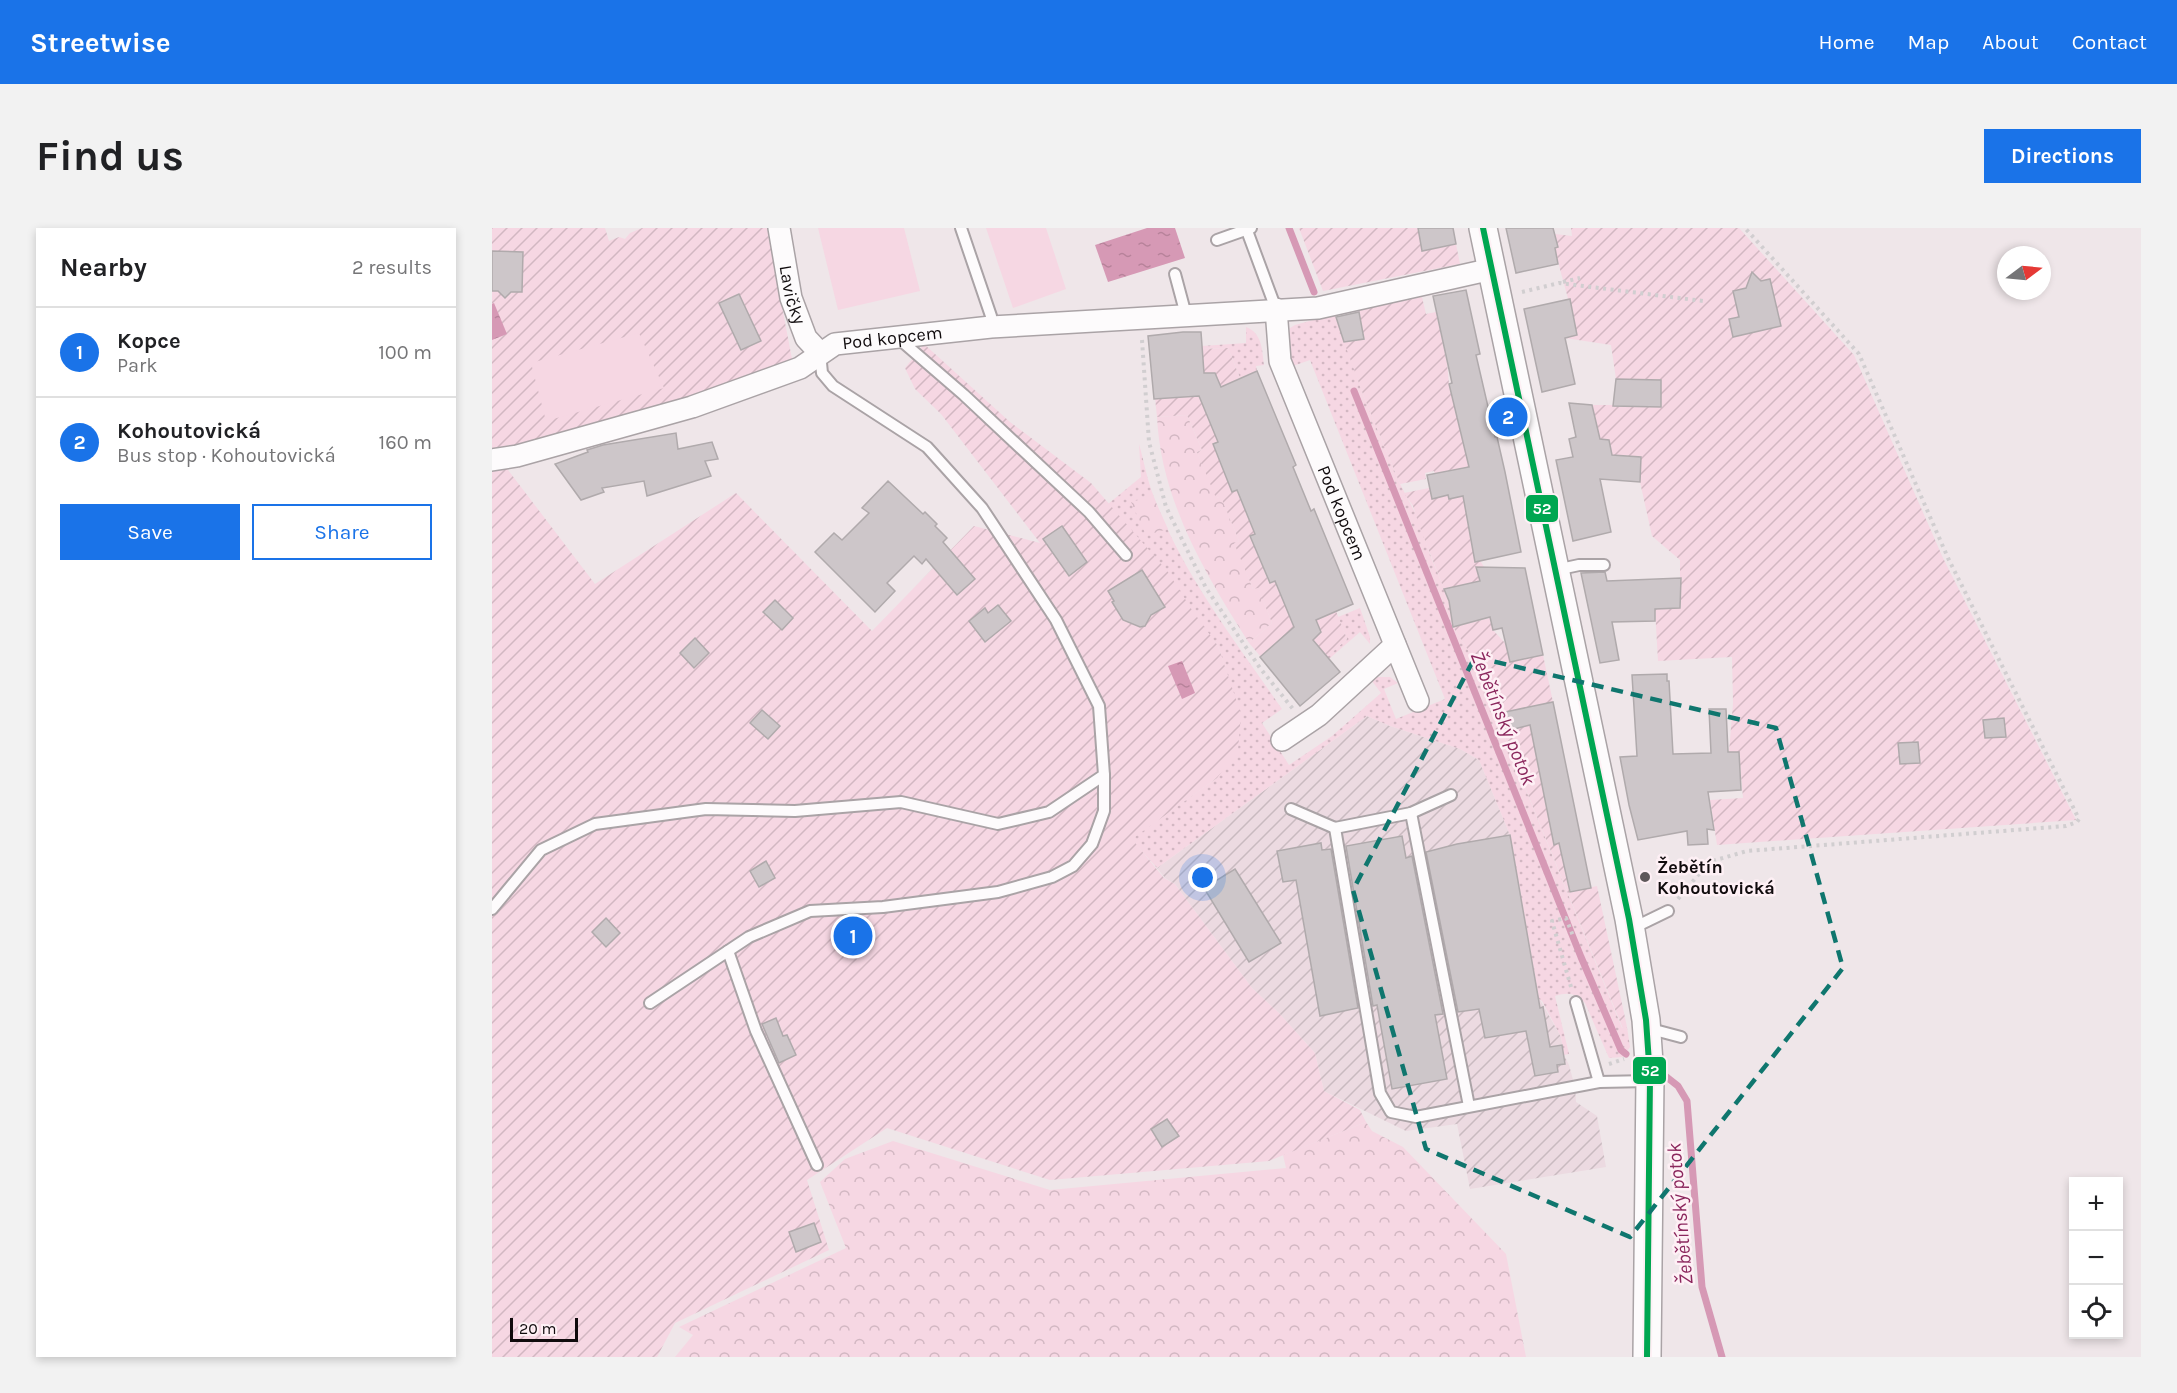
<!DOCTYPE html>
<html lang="en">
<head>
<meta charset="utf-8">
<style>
  body { margin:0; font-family:Karla,sans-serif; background:#f2f2f2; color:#202124 }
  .controls { position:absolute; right:18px; bottom:18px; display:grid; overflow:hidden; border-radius:0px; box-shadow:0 3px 9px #0003 }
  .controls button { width:54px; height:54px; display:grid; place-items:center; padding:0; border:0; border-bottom:2px solid #e0e0e0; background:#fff; color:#202124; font:30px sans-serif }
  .compass { position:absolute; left:1505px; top:18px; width:54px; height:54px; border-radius:50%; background:#fff; box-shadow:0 3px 9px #0003; rotate:74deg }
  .scale { position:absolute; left:18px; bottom:15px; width:68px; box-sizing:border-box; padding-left:6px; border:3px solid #100b0d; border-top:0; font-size:16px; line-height:21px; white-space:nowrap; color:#100b0d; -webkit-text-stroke:4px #fef0f5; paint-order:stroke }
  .you { position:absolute; left:711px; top:650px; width:21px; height:21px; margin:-15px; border:4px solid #fff; border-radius:50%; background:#1a73e8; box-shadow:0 0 0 9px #1a73e833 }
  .badge { display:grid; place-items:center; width:39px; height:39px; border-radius:50%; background:#1a73e8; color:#fff; font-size:20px; font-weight:700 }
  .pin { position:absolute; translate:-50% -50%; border:3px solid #fff; box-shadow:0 2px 6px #0006 }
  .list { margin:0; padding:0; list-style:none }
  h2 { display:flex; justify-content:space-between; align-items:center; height:78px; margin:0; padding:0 24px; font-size:26px }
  h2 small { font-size:20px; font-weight:400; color:#757577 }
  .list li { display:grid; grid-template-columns:39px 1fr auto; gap:18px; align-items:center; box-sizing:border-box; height:90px; padding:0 24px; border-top:2px solid #e0e0e0 }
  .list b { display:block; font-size:22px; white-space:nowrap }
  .list p { margin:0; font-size:20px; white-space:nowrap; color:#757577 }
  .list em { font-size:20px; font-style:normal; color:#757577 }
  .actions { display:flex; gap:12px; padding:18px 24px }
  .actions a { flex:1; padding:14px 0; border:2px solid #1a73e8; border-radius:0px; text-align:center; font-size:21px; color:#1a73e8 }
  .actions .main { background:#1a73e8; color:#fff }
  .icon { flex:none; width:33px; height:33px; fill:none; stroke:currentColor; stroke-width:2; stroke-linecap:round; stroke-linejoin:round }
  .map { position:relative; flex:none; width:1649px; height:1129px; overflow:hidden; border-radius:0px }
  header { display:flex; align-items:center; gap:36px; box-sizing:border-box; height:84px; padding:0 30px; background:#1a73e8; color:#fff }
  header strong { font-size:28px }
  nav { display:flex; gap:33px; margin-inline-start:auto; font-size:21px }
  .intro { display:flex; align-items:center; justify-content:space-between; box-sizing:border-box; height:144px; padding:0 36px }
  h1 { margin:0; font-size:42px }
  .button { padding:15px 27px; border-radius:0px; background:#1a73e8; color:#fff; font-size:21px; font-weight:700 }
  main { display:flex; gap:36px; padding:0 36px }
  aside { flex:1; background:#fff; border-radius:0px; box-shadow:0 3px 9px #0003 }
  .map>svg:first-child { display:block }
  .industrial { fill:url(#industrial-furrows) }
  .grass { fill:url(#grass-dots) }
  .forest { fill:url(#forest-crowns) }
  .garden { fill:url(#garden-furrows) }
  .pitch { fill:#f6d7e3 }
  .water { fill:url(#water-ripples) }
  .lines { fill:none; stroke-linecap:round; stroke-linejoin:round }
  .stream { stroke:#d699b5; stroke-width:7 }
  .building { fill:#cdc6c9; stroke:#b0aaac; stroke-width:1.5 }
  .service-casing { stroke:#aaa3a6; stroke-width:14 }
  .minor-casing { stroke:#aaa3a6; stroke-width:24 }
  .tertiary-casing { stroke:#aaa3a6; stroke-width:30 }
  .path { stroke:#d1ced0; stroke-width:4; stroke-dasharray:3 4.5; stroke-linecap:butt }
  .service { stroke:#fdfbfc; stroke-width:10 }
  .minor { stroke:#fdfbfc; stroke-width:21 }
  .tertiary { stroke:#fdfbfc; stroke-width:27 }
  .bus-1-casing { stroke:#fef0f5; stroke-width:10 }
  .bus-1 { stroke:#00a651; stroke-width:6 }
  .marked { fill:none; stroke:#0f766e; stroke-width:4.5; stroke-dasharray:12 8; stroke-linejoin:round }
  .poi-dot { fill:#5e585a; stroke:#fef0f5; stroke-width:2 }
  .labels { text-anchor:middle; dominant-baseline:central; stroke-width:5; stroke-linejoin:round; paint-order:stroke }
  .street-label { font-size:18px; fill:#100b0d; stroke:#fef0f5 }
  .poi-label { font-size:18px; font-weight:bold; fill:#100b0d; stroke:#fef0f5; text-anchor:start }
  .water-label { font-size:20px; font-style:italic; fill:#8b275d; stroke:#fef0f5 }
  .line-badge { stroke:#fef0f5; stroke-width:2 }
  .badge-label { font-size:16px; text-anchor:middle; font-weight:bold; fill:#fff }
</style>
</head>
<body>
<header>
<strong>Streetwise</strong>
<nav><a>Home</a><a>Map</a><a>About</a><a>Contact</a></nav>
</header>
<div class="intro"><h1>Find us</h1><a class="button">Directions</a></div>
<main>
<aside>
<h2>Nearby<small>2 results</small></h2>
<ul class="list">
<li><span class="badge">1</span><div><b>Kopce</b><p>Park</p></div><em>100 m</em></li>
<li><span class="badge">2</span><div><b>Kohoutovická</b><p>Bus stop · Kohoutovická</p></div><em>160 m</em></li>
</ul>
<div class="actions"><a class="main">Save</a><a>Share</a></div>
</aside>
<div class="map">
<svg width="1649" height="1129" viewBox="0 0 1649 1129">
  <defs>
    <pattern id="industrial-furrows" width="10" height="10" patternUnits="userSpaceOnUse" patternTransform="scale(1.5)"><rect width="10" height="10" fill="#ecdae1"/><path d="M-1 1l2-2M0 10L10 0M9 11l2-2" fill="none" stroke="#c9bac0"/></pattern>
    <pattern id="grass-dots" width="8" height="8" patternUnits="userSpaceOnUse" patternTransform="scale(1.5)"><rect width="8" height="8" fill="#f6d7e3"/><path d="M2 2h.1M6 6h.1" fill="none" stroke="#d2b7c2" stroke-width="1.8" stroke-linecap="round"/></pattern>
    <pattern id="forest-crowns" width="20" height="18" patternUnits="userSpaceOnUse" patternTransform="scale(1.5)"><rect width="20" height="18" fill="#f6d7e3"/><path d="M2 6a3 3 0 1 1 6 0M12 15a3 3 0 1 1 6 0" fill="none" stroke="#d2b7c2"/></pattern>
    <pattern id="garden-furrows" width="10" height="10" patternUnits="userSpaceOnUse" patternTransform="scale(1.5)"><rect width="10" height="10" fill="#f6d7e3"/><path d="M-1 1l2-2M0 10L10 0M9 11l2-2" fill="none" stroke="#d2b7c2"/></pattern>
    <pattern id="water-ripples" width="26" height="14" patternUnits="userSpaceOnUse" patternTransform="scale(1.5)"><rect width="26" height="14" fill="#d699b5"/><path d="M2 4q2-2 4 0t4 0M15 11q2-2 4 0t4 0" fill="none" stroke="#b7829a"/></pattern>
  </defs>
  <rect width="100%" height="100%" fill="#efe6e9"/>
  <!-- industrial -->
  <polygon class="industrial" points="875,488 898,498 968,521 987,532 1018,607 1047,770 1069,809 1072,827 1077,837 1083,859 1084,874 1105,888 1114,939 978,961 965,896 914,903 832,863 823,825 787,785 760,760 683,656 673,650 665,640"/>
  <!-- grass -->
  <g class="grass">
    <path d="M843,86L872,169L908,256L926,290L939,329L957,373L961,399L976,422L985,441L1130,800L1135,799L1138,819L1131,829L1117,830L1093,775C1084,765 1076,764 1063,768L1077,826L1072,827L1069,809L1050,773L1047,771L1018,607L987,532L968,521L898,498L875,488L665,640L639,611L725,550L737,452L726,418L616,276L649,249L647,216C652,233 655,252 662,269C691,347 744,414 790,481L770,495L797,537L840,508L889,465L880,453L885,449H898L906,455L892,461L904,491L953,471L818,132L801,138L795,113L798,100L803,97Z"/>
    <path d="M754,99C770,105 770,121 772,137L764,138L765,143L748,150L736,120L710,121V118L754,115Z"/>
    <polygon points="868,380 878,409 878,416 868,404 837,431 835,429 855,411 846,389"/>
  </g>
  <!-- forest -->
  <g class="forest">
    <path d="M695,187L710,222L705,224L725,270L729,268L747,313L743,315L761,361L766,359L780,395L757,415C713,346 669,272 665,189Z"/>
    <polygon points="661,268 676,301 654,307 639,274"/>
    <polygon points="874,894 880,903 911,919 1014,1026 1034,1129 183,1129 201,1107 187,1099 354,1020 328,954 353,931 401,913 558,962 794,940 791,927"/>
  </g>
  <!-- garden -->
  <g class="garden">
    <polygon points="0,0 113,0 117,13 127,9 133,11 138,5 150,0 275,0 300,131 197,169 0,226"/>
    <polygon points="807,0 926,0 930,23 964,16 968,36 831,63"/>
    <path d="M1079,0H1247L1362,127L1451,330L1584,592L1225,617L1218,572L1251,570L1247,524H1237L1241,475L1240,429L1166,433L1163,381L1188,380V332L1160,308L1148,254L1149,229L1120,227L1117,212L1108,211L1100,177H1121L1124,151L1119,117L1073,110L1085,106C1079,77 1069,49 1063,20L1066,19L1063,6L1080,8Z"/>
    <polygon points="930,69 934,86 944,84 955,134 957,156 977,239 943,246 942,243 933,245 934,251 908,256 872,169 852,114 872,110 866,82"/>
    <polygon points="432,116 518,194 599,255 676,344 700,382 726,418 749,486 746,522 725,550 640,611 672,650 683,656 760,760 787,785 823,825 832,863 868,882 874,894 777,933 558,952 395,900 315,952 337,1022 183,1095 165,1129 0,1129 0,241 13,238 103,356 244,265 380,403 482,298 548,315 449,186 423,161 413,140"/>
    <polygon points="736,120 748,150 729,159 723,145 712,145 710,121"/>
    <polygon points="707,168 726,214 722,218 740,264 745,262 763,306 759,309 777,355 783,353 802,399 769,429 757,415 780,395 766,360 761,361 742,315 747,313 729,269 724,270 705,224 710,222 695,187 665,189 663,170"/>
    <polygon points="937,260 940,271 956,267 957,271 971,268 980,320 994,342 996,351 952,361 927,297 921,278 912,265"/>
    <polygon points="844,383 855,411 835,429 821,412 829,404 823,389"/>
    <polygon points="998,390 1001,402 1013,415 1018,434 1051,427 1061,474 1014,484 1017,502 1038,497 1062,616 1067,615 1078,664 1105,658 1135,799 1131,801 985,441 976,422 961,399"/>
  </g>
  <!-- pitch -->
  <g class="pitch">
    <polygon points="326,0 412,0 428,63 346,82"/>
    <polygon points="494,0 554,0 574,61 521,80"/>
    <polygon points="147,105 172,160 54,193 39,135"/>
  </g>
  <!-- water -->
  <g class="water">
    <polygon points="655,0 683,0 693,30 616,54 603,17"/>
    <polygon points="2,75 15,106 0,112 0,76"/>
    <polygon points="690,433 703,465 690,471 676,438"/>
  </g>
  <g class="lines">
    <!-- stream -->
    <g class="stream">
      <polyline points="797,0 822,64"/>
      <polyline points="862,163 1089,729 1129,822 1134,826"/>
      <polyline points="1172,847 1186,858 1195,873 1210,1059 1230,1129"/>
    </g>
  </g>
  <!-- building -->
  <g class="building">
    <polygon points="926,0 961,0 964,16 930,23"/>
    <polygon points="1014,0 1061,0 1066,19 1063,20 1066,36 1024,45"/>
    <polygon points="0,23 31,24 30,64 19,64 13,70 6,63 0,63"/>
    <polygon points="1260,44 1269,53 1278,51 1289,98 1241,109 1237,91 1247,89 1241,63 1254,60"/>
    <polygon points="974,62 988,126 984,127 1003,209 1005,209 1013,244 1029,324 983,334 971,268 957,271 956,267 940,271 935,247 977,239 957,156 960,155 941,68"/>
    <polygon points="247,66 269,113 249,122 227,75"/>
    <polygon points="1078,71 1085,107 1073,110 1083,156 1050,164 1032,81"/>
    <polygon points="867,84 872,111 852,114 844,89"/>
    <polygon points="691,104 709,104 712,145 723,145 729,159 765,143 804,237 801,239 819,283 822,281 861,376 824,392 829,404 821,412 848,444 808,478 768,429 802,399 783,353 778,355 758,308 763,306 745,262 740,264 721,216 726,214 707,168 662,171 656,108"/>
    <polygon points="1124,151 1169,152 1169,179 1121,178"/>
    <polygon points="1077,175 1100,177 1108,211 1117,212 1120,227 1149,229 1148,254 1108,251 1119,304 1081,313 1064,232 1081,229 1077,211 1084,209"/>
    <polygon points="184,205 186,221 220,214 226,231 213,233 219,248 155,268 152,253 110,260 112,264 89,272 63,236 96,224 95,222 111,217"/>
    <polygon points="396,253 431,286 433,284 445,296 443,298 455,310 451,314 483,351 465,367 434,331 430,336 422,328 395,355 403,363 383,384 323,324 342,305 350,312 377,285 370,280"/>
    <polygon points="570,298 595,334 577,348 551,311"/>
    <polygon points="984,339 1033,340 1051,427 1018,434 1010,400 1001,402 998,389 961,399 957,373 952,361 988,353"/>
    <polygon points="650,342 673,379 659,387 653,398 648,399 631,392 620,374 622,373 616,363"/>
    <polygon points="1113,344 1115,353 1189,350 1188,380 1163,381 1163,393 1120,394 1127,432 1108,435 1089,345"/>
    <polygon points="283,372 301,390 290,402 271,384"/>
    <polygon points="506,377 519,393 493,414 477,393 493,380 496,385"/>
    <polygon points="203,410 217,425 202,440 188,425"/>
    <polygon points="1175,446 1175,453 1177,453 1181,526 1219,525 1217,481 1234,481 1236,524 1247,524 1249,562 1216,564 1222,602 1215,601 1216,616 1196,617 1195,603 1146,612 1137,577 1128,529 1145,528 1140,447"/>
    <polygon points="1061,474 1099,660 1078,664 1067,615 1062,617 1038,497 1018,502 1013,484"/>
    <polygon points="270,482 288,498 276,511 258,495"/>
    <polygon points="1512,490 1514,509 1493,510 1491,492"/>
    <polygon points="1426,514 1428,535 1408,536 1406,515"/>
    <polygon points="1018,607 1048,780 1051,779 1058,819 1070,817 1073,836 1065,837 1066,844 1043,848 1034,803 993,810 987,781 966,784 934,624 965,616"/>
    <polygon points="910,608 914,630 920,628 951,786 943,787 955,851 900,861 885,777 881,778 854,618"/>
    <polygon points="829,615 830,622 839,621 866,780 828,788 804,652 791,654 785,623"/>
    <polygon points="274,633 283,650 267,659 258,643"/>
    <polygon points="743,641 789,715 757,734 712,660"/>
    <polygon points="114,690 128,705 114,719 100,704"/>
    <polygon points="284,790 291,808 295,807 304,827 287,835 270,796"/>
    <polygon points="675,891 687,908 670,919 659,901"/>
    <polygon points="322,995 329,1014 304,1024 297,1004"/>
  </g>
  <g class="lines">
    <defs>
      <g id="service">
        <polyline points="469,0 499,88 499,99"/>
        <polyline points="754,0 784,81"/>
        <polyline points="725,12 759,0"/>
        <polyline points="683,46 694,87"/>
        <polyline points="406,110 472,167 597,284 634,327"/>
        <polyline points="1064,342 1087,337 1112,337"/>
        <polyline points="799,581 843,600 919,585 959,567"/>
        <polyline points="919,585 977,878"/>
        <polyline points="843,600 888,865 899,884 924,889 1107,854 1158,853"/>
        <polyline points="0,681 49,622 103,596 214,581 303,583 409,574 506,596 557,584 612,547 607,478 564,392 490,280 435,219 341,158 330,145 328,125"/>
        <polyline points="1139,701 1176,683"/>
        <polyline points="236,723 264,803 325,937"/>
        <polyline points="1084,774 1107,854"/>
        <polyline points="158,775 257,709 318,683 391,679 506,664 560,649 581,638 600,616 612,583 612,547"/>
        <polyline points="1155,800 1189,809"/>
      </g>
      <g id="minor">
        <path id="s1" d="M287,0L299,70L314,110L328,125"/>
        <path id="s2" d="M784,81L788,133L926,473"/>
        <path id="s3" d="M0,232L25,228L200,179L308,140L343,116L499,99L826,80L1000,41"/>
        <polyline points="790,512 827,487 903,417"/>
      </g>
      <polyline id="tertiary" points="991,0 1137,691 1154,792 1158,849 1155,1129"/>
    </defs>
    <!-- service casing -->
    <use href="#service" class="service-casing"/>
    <!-- minor casing -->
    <use href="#minor" class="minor-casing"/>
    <!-- tertiary casing -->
    <use href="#tertiary" class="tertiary-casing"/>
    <!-- path -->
    <g class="path">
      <polyline points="1071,54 1088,50"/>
      <polyline points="1030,64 1067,55 1211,73"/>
      <polyline points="650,112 657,214 674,279 714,360 768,440 801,481"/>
      <polyline points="1186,671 1217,634 1255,623 1574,598 1585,594 1587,591 1456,330 1367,126 1253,0"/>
      <polyline points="1079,759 1060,693 1074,690 1081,708"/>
      <polyline points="1117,836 1132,831"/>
    </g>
    <!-- service -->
    <use href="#service" class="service"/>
    <!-- minor -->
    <use href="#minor" class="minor"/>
    <!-- tertiary -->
    <use href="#tertiary" class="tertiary"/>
    <defs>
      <polyline id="bus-1" points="991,0 1137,691 1154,792 1158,849 1155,1129"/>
    </defs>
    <!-- bus-1 casing -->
    <use href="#bus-1" class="bus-1-casing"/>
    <!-- bus-1 -->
    <use href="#bus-1" class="bus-1"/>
  </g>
  <!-- marked area -->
  <path class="marked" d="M983,429L1284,500L1351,740L1138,1009L934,921L861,662Z"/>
  <!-- markers -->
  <circle class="poi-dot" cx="1153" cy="649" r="6"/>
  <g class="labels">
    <!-- street labels -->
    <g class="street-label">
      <text stroke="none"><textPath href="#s1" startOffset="68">Lavičky</textPath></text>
      <text stroke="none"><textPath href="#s3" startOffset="422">Pod kopcem</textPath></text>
      <text stroke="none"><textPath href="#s2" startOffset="216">Pod kopcem</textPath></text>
    </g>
    <!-- poi labels -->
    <g class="poi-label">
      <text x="1165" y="639">Žebětín<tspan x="1165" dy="21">Kohoutovická</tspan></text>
    </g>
    <!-- water labels -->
    <g class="water-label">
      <text transform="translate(1011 490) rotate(68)">Žebětínský potok</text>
      <text transform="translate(1188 986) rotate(-95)">Žebětínský potok</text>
    </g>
  </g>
  <g class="line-badge">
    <rect x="1033" y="266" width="34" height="29" rx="6" fill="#00a651"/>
    <rect x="1140" y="828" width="35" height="29" rx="6" fill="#00a651"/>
  </g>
  <g class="badge-label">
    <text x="1050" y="286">52</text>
    <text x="1158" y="848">52</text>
  </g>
</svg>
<div class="controls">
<button>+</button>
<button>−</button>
<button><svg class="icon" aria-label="locate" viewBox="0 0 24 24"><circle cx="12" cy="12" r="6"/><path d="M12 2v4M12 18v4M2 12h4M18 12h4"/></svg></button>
</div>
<svg class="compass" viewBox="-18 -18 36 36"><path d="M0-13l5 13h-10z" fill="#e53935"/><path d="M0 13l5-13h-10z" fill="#757577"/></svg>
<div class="scale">20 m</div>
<div class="you"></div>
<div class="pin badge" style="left:361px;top:708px">1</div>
<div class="pin badge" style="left:1016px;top:189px">2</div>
</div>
</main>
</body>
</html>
